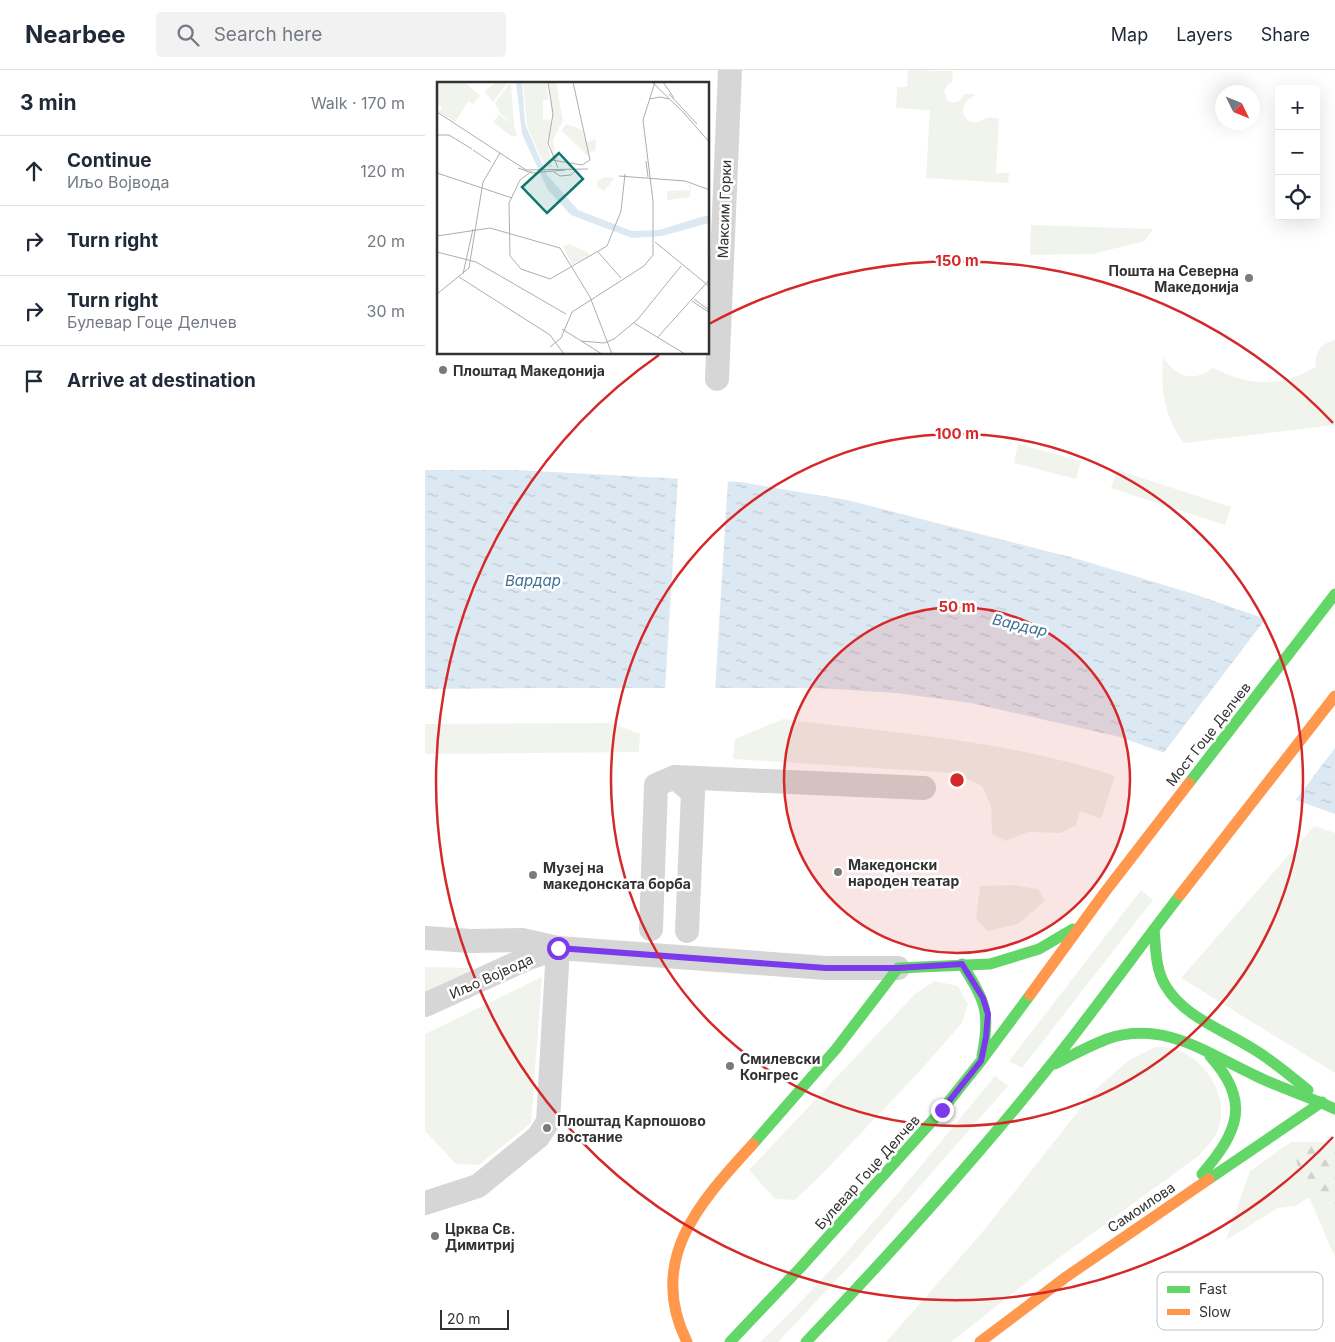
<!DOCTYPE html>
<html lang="en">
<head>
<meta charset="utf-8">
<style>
  body { margin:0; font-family:Inter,sans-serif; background:#f2f2f3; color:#1f2937 }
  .controls { position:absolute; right:15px; top:15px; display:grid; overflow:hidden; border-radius:5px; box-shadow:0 5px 20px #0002 }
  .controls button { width:45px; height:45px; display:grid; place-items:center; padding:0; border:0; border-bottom:1px solid #e0e1e3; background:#fff; color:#1f2937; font:25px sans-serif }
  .compass { position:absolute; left:790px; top:15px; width:45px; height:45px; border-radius:50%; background:#fff; box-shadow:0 5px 20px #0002; rotate:133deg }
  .scale { position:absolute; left:15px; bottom:12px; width:69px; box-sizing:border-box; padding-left:5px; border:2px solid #323232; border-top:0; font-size:14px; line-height:18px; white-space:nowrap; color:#323232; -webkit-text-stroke:4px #fff; paint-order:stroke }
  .stop { position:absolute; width:15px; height:15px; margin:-11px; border:4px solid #7c3aed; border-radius:50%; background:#fff }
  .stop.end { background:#7c3aed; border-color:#fff; box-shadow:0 1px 5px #0008 }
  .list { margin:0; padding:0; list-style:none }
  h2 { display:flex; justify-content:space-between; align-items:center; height:65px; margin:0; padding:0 20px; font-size:21px }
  h2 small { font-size:16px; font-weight:400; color:#747a83 }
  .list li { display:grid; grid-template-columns:32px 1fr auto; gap:15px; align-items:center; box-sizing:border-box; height:70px; padding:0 20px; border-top:1px solid #e0e1e3 }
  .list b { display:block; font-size:19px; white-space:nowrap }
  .list p { margin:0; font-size:16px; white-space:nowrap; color:#747a83 }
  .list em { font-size:16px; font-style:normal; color:#747a83 }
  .icon { flex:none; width:28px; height:28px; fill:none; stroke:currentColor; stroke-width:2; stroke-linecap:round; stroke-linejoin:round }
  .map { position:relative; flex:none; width:910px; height:1272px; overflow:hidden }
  header { display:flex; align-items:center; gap:30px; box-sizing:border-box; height:70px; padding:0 25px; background:#fff; border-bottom:1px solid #e0e1e3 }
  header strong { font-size:24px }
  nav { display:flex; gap:28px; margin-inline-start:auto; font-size:18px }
  .search { width:350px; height:45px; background:#f2f2f3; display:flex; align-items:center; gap:12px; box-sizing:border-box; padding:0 18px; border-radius:5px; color:#747a83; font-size:19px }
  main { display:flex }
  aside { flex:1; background:#fff }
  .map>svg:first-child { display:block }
  .grass { fill:#f0f4ed }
  .forest { fill:url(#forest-firs) }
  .water { fill:url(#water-ripples) }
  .pier { fill:#fff }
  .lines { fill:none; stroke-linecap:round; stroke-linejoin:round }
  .street { stroke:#d6d6d6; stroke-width:24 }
  .fast { stroke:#63d668; stroke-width:11 }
  .slow { stroke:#ff974d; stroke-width:11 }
  .route { stroke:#7c3aed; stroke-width:6 }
  .ring { fill:none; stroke:#d62828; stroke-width:2.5 }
  .poi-dot { fill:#7a7a7a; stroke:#fff; stroke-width:2 }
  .labels { text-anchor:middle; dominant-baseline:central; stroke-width:5; stroke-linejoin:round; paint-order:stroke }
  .street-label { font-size:14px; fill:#323232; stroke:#fff }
  .poi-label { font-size:14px; font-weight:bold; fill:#323232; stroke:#fff; text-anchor:start }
  .water-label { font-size:15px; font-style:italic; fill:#3f7194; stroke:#fff }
  .inset-road { fill:none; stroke:#adadad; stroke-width:1 }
  .view { fill:#0f766e; fill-opacity:0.15; stroke:#0f766e; stroke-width:2.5 }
  .inset-edge { fill:none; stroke:#323232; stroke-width:2.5 }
  .key { fill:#fff; stroke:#c2c2c2; stroke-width:1 }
  .key-label { font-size:14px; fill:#323232 }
  .centre { fill:#d62828; stroke:#fff; stroke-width:2.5 }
  .ring-label { font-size:15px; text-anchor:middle; font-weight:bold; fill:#d62828; stroke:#fff; stroke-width:5; stroke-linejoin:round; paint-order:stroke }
</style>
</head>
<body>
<header>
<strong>Nearbee</strong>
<div class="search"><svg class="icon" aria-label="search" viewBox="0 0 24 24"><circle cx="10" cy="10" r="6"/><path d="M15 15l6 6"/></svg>Search here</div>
<nav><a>Map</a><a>Layers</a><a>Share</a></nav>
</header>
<main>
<aside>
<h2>3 min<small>Walk · 170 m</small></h2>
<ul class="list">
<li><svg class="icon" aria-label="ahead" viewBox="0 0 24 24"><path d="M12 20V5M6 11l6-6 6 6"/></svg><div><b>Continue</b><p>Иљо Војвода</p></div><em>120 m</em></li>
<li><svg class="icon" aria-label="right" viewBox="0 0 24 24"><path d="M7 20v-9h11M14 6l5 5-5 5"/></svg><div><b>Turn right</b></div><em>20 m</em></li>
<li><svg class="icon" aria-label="right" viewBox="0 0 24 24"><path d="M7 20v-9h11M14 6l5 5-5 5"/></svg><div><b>Turn right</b><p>Булевар Гоце Делчев</p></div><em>30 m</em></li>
<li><svg class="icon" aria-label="arrive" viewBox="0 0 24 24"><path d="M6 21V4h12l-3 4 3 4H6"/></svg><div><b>Arrive at destination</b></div></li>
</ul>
</aside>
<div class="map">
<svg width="910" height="1272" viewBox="0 0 910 1272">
  <defs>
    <pattern id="forest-firs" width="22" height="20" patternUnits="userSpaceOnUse" patternTransform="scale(1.25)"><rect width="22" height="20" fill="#f0f4ed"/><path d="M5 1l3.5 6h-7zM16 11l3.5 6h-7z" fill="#ced2cc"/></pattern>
    <pattern id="water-ripples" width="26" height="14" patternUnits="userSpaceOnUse" patternTransform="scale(1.25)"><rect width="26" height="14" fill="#dde9f2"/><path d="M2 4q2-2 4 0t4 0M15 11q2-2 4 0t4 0" fill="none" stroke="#bec8d0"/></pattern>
  </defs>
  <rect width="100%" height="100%" fill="#fff"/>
  <!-- grass -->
  <g class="grass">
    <path d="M483,0L528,1L527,12L522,15L519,21L523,31L529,33L536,30L539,24H550V26C538,29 532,47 547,52C554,54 556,50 562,48C565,47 570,48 574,48L571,103H584L583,113L501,108L505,40L471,38L472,17H482Z"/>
    <polygon points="606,155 728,159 720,171 667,184 605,185"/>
    <path d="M910,270V355L759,373C738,345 736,320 738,287C751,307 767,313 788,298C824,316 855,318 891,297C889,283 896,273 910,270Z"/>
    <polygon points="593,374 656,391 651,409 589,393"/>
    <polygon points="692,400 806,437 800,455 686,418"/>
    <path d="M358,649C469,663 584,670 690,706L676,749L655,741L651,755L635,763L603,762L581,771L567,764L566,736L557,716L529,703L308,689L310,669Z"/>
    <polygon points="186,653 215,664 214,682 0,684 0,654"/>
    <polygon points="889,756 910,763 910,1003 756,908"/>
    <polygon points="588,815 613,819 620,831 593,854 562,861 551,848 555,816"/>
    <polygon points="716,820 728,830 597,998 584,991"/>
    <polygon points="0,897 44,898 48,901 0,924"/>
    <polygon points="117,907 106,1053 54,1095 31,1094 0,1061 0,964"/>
    <polygon points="510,911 533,916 543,934 537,953 494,1002 398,1103 370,1130 350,1129 324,1100 491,923"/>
    <path d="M730,977C736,977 743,977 749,979C783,989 806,1029 792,1062C788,1070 781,1077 776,1084L616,1201L526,1272H461L555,1165L671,1019L704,990Z"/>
    <path d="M570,1006L583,1016L431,1189L353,1272H335C421,1190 495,1097 570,1006Z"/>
    <polygon points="866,1072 910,1072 910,1187 884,1127 871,1136 853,1138 801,1170 825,1101"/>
  </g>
  <!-- forest -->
  <polygon class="forest" points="866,1072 910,1072 910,1145 879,1117"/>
  <!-- water -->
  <polygon class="water" points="0,400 91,400 315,412 422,430 649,488 766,523 910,573 910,744 695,667 546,633 471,623 393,618 116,618 0,619"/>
  <!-- pier -->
  <g class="pier">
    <polygon points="253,407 303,409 290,620 240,620"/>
    <polygon points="842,547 910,570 910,678 869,732 737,685"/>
  </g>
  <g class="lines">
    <!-- street -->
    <g class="street">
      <polyline points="292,309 305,0"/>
      <polyline points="250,707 268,723 262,861"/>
      <polyline points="226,859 231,715 250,707 499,718"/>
      <polyline points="0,868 46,871 97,870 133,878 123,1052 113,1067 53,1116 0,1133"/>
      <polyline points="0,935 101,889 133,878 401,898 473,898"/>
    </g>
    <!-- fast -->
    <g class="fast">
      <polyline points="764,713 910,524"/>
      <path d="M729,859C731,877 730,898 740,915C758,946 796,959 825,977C846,989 864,1005 883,1020"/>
      <path d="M537,894C560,931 566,942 557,986"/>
      <path d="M630,994C647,985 664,976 682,969C738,950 780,982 829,1005C855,1018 883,1026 910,1039"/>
      <polyline points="328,1074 411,979 473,898 565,894 614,879 648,859"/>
      <path d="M777,1104C814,1061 826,1031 785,986"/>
      <polyline points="784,1109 897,1032"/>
      <polyline points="305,1272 376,1197 517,1040 556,991 605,925"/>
      <path d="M381,1272C465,1184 548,1092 624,997C669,941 711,882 755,825"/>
    </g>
    <!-- slow -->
    <g class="slow">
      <polyline points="755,825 910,626"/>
      <polyline points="605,925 680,822 764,713"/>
      <path d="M262,1272C221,1190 275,1132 328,1074"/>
      <polyline points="555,1272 641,1207 784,1109"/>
    </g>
  </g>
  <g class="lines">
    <!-- route -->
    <polyline class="route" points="133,878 401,898 473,898 537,894 558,928 563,944 561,967 556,991 517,1040"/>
  </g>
  <!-- distance rings -->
  <circle cx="532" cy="710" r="173" fill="#d62828" fill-opacity=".12"/>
  <g class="ring">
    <circle cx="532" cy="710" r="173"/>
    <circle cx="532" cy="710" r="346"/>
    <path d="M908 1067A519 519 0 1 1 234 285M284 254A519 519 0 0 1 908 353"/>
  </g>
  <!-- markers -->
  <g class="poi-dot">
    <circle cx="824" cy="208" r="5"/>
    <circle cx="18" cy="300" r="5"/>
    <circle cx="413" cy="802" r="5"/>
    <circle cx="108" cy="805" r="5"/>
    <circle cx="305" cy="996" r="5"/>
    <circle cx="122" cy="1058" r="5"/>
    <circle cx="10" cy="1166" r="5"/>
  </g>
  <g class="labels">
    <!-- street labels -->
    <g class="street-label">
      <text transform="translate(299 139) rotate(-88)">Максим Горки</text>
      <text transform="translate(783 664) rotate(-52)">Мост Гоце Делчев</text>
      <text transform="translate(66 906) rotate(-24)">Иљо Војвода</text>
      <text transform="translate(442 1102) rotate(-48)">Булевар Гоце Делчев</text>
      <text transform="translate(716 1137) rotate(-34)">Самоилова</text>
    </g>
    <!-- poi labels -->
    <g class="poi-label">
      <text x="814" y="200" text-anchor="end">Пошта на Северна<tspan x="814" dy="16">Македонија</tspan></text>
      <text x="28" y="300">Плоштад Македонија</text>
      <text x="423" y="794">Македонски<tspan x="423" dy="16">народен театар</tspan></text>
      <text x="118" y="797">Музеј на<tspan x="118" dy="16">македонската борба</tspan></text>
      <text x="315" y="988">Смилевски<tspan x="315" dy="16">Конгрес</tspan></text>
      <text x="132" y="1050">Плоштад Карпошово<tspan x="132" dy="16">востание</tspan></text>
      <text x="20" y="1158">Црква Св.<tspan x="20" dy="16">Димитриј</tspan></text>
    </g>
    <!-- water labels -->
    <g class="water-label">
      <text x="108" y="510">Вардар</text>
      <text transform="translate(595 555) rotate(13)">Вардар</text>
    </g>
  </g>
  <!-- overview -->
  <g transform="translate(12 12)">
    <rect width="272" height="272" fill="#fff"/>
    <path d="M60,0L70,2L56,20L47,9ZM86,0H110L111,18H106V37L114,38L116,42L112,0H119L126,39L116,58L119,75L122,77L117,78L111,54L110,57L115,85H108L90,44ZM62,33L77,43L80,54H74L56,40ZM234,99L250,101L254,103L253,115L230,118V109L253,108L252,102Z" fill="#f0f4ed"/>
    <path d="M0,0H28L43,14L36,22L32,19L29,23L18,40L2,30L5,25L0,22ZM72,2H74L77,43L63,31L58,21ZM130,42L145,48L149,60L159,57L158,69L152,70V75L124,48ZM167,95L178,96L167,109L160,105V100ZM132,162L150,170L153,174L135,183L126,164Z" fill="#f0f4ed"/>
    <path d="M79,0H85L88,42L110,93L141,128L195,149L222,148L267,134H272V141L225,154L195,156L134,133L111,108L85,52Z" fill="#dde9f2"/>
    <path class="inset-road" d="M111,0L116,32L111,61L121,86M215,0L246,30L273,61M226,0L237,16M232,12L260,42M212,17L223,15L232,17M0,30L89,88L151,87M0,53H12L35,67M36,68L54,80M115,78L145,83L153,78L136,0M209,79L211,95M81,86L95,91L128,88M95,89L83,98L72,121L73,174L84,187L113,197L170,164L184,129L188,92M117,90L123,94L134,93L139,88M0,91L75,116M182,94L248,99L273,108M0,154L53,146L123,166L153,215L175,272M218,160L273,205M0,170L39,180L129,232M161,170L184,196M26,192L36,147M22,195L113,253L127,272M0,212L32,186L46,100L63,71M257,217L273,229M255,219L273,231M197,241L248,272M125,247L165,272M220,256L273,197M144,259L167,261L177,257L201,237L244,184M113,265L124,256L135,230L207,184L216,173V119L206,38L218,0"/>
    <path class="view" d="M122,71L146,97L110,131L85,105Z"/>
    <rect width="272" height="272" class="inset-edge"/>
  </g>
  <!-- legend -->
  <rect x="732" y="1202" width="166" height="58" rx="8" class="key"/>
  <rect x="742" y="1216" width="23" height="7" fill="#63d668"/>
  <rect x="742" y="1239" width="23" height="6" fill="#ff974d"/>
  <g class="key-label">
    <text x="774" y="1224">Fast</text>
    <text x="774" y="1247">Slow</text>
  </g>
  <circle cx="532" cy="710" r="8" class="centre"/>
  <g class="ring-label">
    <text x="532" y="196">150 m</text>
    <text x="532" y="369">100 m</text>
    <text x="532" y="542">50 m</text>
  </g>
</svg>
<div class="controls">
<button>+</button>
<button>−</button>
<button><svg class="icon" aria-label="locate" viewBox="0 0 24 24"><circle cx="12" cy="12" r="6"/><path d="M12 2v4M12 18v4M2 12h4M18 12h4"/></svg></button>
</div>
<svg class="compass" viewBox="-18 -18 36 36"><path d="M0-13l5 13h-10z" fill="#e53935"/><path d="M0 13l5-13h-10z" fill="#747a83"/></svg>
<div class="scale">20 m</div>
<div class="stop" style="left:133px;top:878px"></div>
<div class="stop end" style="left:517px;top:1040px"></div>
</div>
</main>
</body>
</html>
